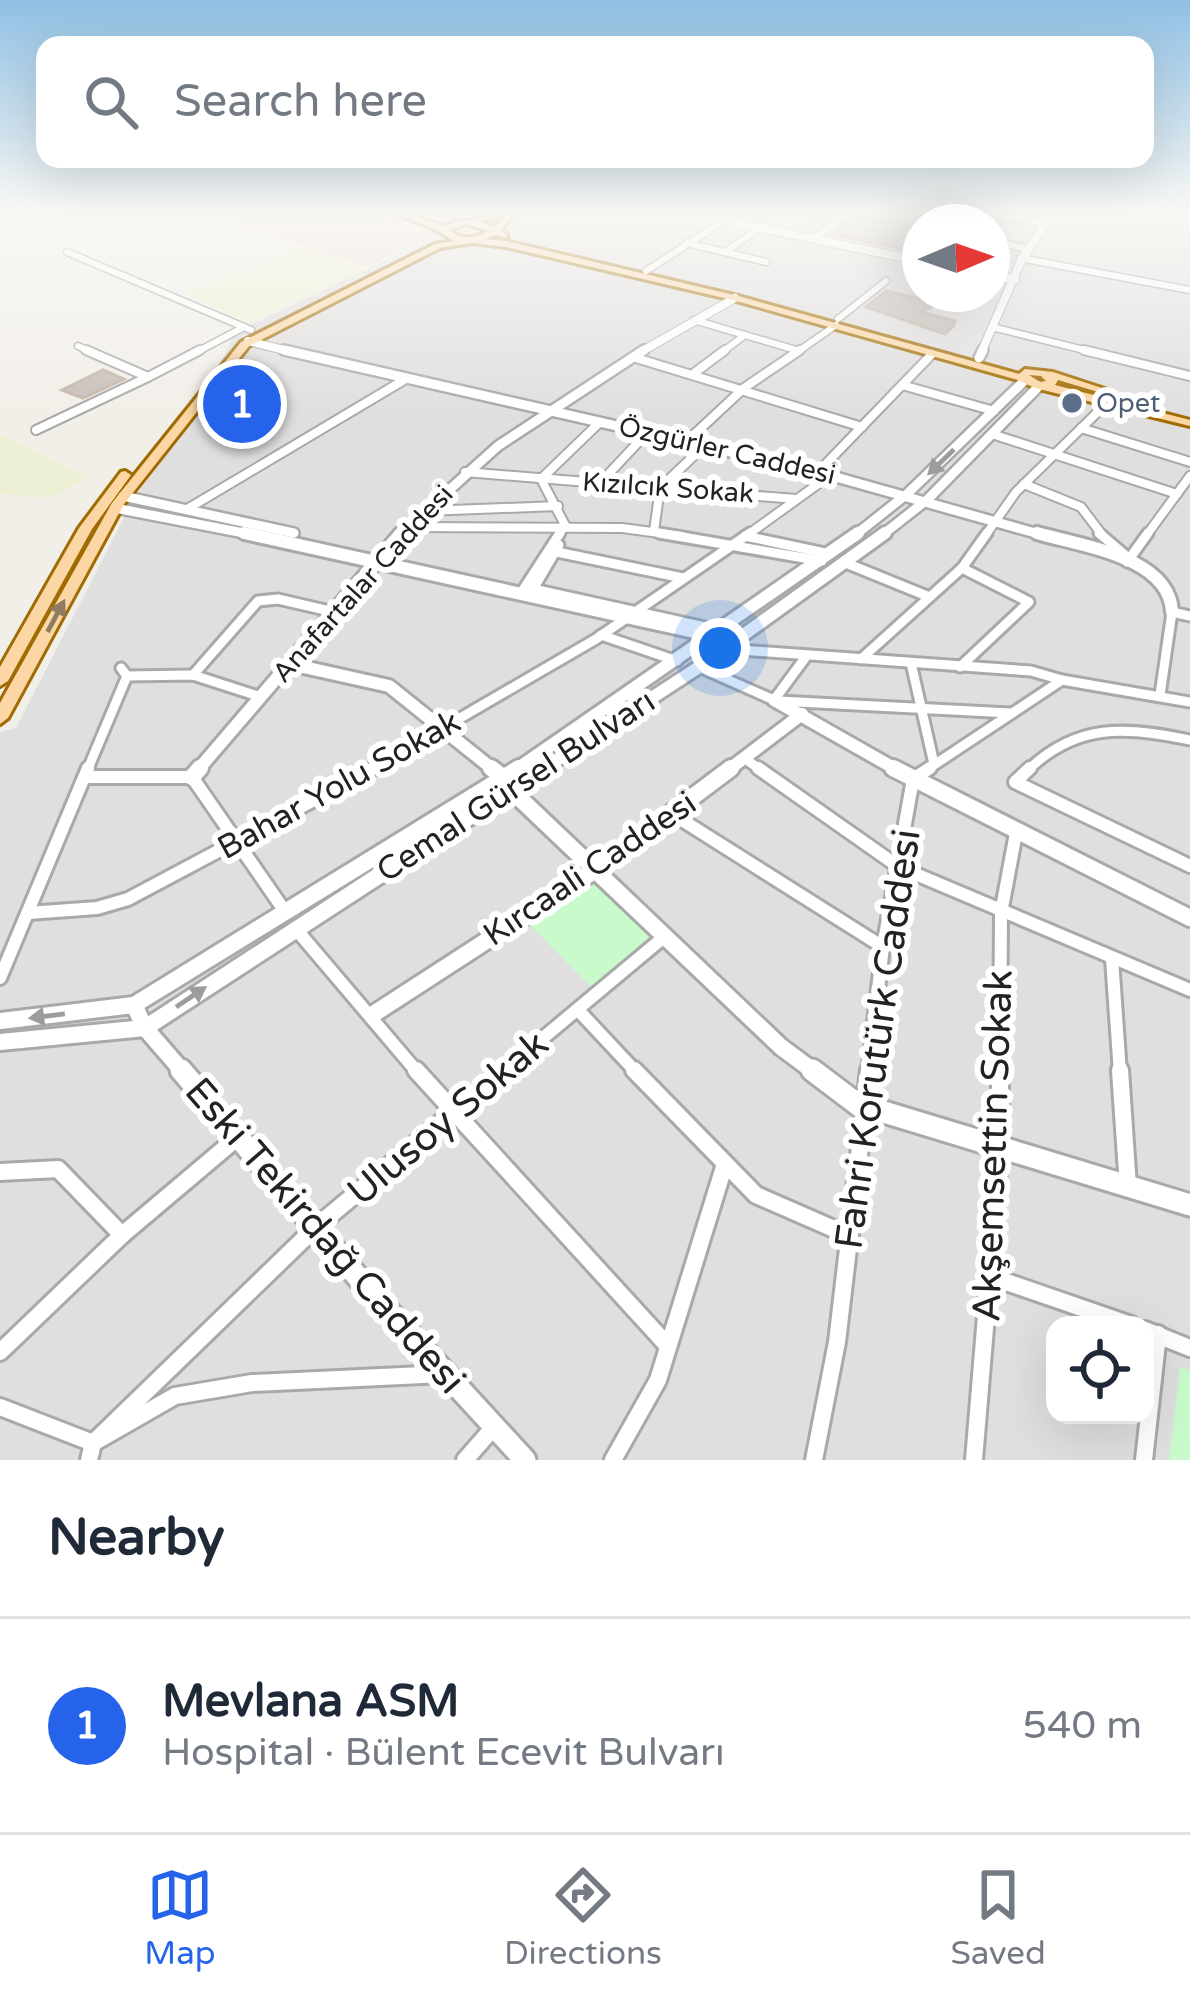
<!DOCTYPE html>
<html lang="en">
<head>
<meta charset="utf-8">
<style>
  body { margin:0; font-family:"Varela Round",sans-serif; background:#f2f2f3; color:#1f2937 }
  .controls { position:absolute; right:36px; bottom:36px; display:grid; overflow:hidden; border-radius:24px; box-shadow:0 12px 48px #0002 }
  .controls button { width:108px; height:108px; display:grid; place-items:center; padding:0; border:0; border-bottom:3px solid #e0e1e3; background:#fff; color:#1f2937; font:60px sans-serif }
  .compass { position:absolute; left:902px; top:204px; width:108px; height:108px; border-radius:50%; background:#fff; box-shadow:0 12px 48px #0002; rotate:88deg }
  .you { position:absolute; left:720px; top:648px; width:42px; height:42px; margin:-30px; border:9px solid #fff; border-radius:50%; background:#1a73e8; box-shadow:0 0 0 18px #1a73e833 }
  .badge { display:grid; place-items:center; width:78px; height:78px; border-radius:50%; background:#2563eb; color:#fff; font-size:39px; font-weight:700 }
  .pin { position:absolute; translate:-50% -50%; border:6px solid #fff; box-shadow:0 3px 12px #0006 }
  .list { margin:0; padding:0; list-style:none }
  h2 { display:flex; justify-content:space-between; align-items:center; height:156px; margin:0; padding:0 48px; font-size:51px }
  h2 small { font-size:39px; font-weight:400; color:#747a83 }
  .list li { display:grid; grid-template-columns:78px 1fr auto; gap:36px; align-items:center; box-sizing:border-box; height:216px; padding:0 48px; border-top:3px solid #e0e1e3 }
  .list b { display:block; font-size:45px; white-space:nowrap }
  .list p { margin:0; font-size:39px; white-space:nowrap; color:#747a83 }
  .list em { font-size:39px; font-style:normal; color:#747a83 }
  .icon { flex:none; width:66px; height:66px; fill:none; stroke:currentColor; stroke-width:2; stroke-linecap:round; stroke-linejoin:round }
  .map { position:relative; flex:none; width:1190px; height:1460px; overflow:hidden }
  .search { position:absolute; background:#fff; box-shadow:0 12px 48px #0002; left:36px; right:36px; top:36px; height:132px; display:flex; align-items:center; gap:30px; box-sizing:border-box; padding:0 42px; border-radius:24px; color:#747a83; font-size:45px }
  .sheet { height:372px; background:#fff }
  nav { display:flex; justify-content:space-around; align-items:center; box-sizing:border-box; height:168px; border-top:3px solid #e0e1e3; background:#fff; font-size:33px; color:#747a83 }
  nav a { display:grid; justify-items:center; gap:6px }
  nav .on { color:#2563eb }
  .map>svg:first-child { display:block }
  .residential { fill:#e0dfdf; fill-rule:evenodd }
  .commercial { fill:#f2dad9 }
  .farmland { fill:#eef0d5 }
  .park { fill:#c8facc }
  .building { fill:#c7bfb8; stroke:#c4b6ab; stroke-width:3 }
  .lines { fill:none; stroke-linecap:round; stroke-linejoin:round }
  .minor-far4-casing { stroke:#a9a9a9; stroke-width:9 }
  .minor-far3-casing { stroke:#a9a9a9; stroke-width:12 }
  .minor-far2-casing { stroke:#a9a9a9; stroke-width:15 }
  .minor-far1-casing { stroke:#a9a9a9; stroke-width:18 }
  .minor-casing { stroke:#a9a9a9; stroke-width:22 }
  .tertiary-far4-casing { stroke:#a9a9a9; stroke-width:10 }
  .tertiary-far3-casing { stroke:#a9a9a9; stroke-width:14 }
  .tertiary-far2-casing { stroke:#a9a9a9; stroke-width:18 }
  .tertiary-far1-casing { stroke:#a9a9a9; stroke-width:22 }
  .tertiary-casing { stroke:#a9a9a9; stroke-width:27 }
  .primary-casing { stroke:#a06b00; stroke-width:6 }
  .minor-far4 { stroke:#fff; stroke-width:6 }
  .minor-far3 { stroke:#fff; stroke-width:8 }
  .minor-far2 { stroke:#fff; stroke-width:9 }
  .minor-far1 { stroke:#fff; stroke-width:12 }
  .minor { stroke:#fff; stroke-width:16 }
  .tertiary-far4 { stroke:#fff; stroke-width:8 }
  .tertiary-far3 { stroke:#fff; stroke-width:9 }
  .tertiary-far2 { stroke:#fff; stroke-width:12 }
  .tertiary-far1 { stroke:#fff; stroke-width:16 }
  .tertiary { stroke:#fff; stroke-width:21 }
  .primary { fill:#fcd6a4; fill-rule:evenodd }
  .oneway { fill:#9c9c9c }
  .oneway2 { fill:#8f7c63 }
  .service-dot { fill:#5c6f8a; stroke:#fff; stroke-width:4.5 }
  .labels { text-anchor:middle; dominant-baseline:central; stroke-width:12; stroke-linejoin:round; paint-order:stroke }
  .far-service-label { font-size:27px; fill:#4e5e75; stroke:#fff; text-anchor:start }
  .far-street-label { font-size:27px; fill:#222; stroke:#fff }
  .street-label { font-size:33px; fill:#222; stroke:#fff }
  .near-street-label { font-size:39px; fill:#222; stroke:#fff }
</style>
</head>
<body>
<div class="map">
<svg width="1190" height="1460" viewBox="0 0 1190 1460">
  <rect width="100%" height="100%" fill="#f2efe9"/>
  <!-- residential -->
  <path class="residential" d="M527,209H1190V1460H0V732L16,728L133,500L197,411L235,332L428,240L426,228ZM920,222H992V294H920ZM1055,1325H1145V1415H1055Z"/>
  <!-- commercial -->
  <polygon class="commercial" points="193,209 362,209 426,228 429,239 365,266"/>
  <!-- farmland -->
  <g class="farmland">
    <polygon points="304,246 370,268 252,323 182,294"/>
    <polygon points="0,436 4,436 90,477 53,498 0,494"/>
  </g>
  <!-- park -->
  <g class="park">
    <polygon points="592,880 654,939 592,988 529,924"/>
    <polygon points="1180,1367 1190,1370 1190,1460 1169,1460"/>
  </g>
  <!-- building -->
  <g class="building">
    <polygon points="857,215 920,227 920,253 831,234"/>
    <polygon points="886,291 940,303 921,312 955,321 954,325 945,334 866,307"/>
    <polygon points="103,370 124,379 83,398 62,390"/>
  </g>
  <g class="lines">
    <defs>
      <g id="minor-far4">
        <polyline points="438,209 463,216 486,209"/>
        <polyline points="799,209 841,217"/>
        <polyline points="967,209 1043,223"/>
        <polyline points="939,222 954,209"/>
        <polyline points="813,239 852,209"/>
        <polyline points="992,241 1024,248"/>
        <polyline points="687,243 766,262"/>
        <polyline points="67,252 251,330"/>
        <polyline points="725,252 761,227"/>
        <polyline points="1020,258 1190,290"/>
        <polyline points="646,271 742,209"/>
        <polyline points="838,319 886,281"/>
        <polyline points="694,320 796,350"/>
        <polyline points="992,327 1096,353"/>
        <polyline points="78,346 93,353"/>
        <polyline points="195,353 244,327"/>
        <polyline points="721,353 745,335"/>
        <polyline points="796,353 836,325"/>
      </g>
      <g id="minor-far3">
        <polyline points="1084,350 1190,376"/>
        <polyline points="636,358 862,427"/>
        <polyline points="693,374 725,350"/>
        <polyline points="148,377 200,350"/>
        <polyline points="902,385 994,411"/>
        <polyline points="1081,428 1190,462"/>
        <polyline points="36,430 148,377 86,350"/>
        <polyline points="992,434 1177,494"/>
        <polyline points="685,443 744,388 800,350"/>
        <polyline points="819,471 932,354"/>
        <polyline points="465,472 796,499"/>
        <polyline points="541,479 600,422"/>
        <polyline points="541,479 565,525"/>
        <polyline points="600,483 646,434"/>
        <polyline points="1024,484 1081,507 1103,536"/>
        <polyline points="189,508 404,380"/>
        <polyline points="425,511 558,506"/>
        <polyline points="408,527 622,528 682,536"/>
        <polyline points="654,531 660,488 703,447"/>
        <polyline points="558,536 565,525"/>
        <polyline points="746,536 832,474"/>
        <polyline points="985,536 1016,492 1107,403"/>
        <polyline points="1146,536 1190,476"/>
      </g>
      <g id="minor-far2">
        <polyline points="659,533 822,561"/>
        <polyline points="1099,533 1126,556"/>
        <polyline points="745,536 830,554"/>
        <polyline points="557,552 683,578"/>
        <polyline points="1127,562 1148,533"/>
        <polyline points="846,563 927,596"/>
        <polyline points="533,589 723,631"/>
        <polyline points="532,591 559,545"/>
        <polyline points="521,593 560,533"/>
        <polyline points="601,635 677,661"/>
        <polyline points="726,649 1031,671 1062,680"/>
        <polyline points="861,659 962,568 987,533"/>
        <polyline points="911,663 934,764"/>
        <polyline points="699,667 774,700 805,658"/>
        <polyline points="960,667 1029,602 962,568"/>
        <polyline points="193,675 258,601 278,599 334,612"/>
        <polyline points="127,676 193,675 261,697"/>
        <polyline points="1160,695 1172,612 1190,616"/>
        <polyline points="779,701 1010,713"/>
        <polyline points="747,760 762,771"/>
        <polyline points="87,771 127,676 121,668"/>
        <polyline points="369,771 596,639 750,533"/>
        <polyline points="925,771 1062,680 1190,702"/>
        <path d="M1027,771C1076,723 1126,726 1190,740"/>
      </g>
      <g id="minor-far1">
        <polyline points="758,768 899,867 1190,990"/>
        <polyline points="1030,768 1015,782 1190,866"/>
        <polyline points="87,777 192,777 284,910"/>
        <polyline points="674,815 883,947"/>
        <polyline points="28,913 97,908 128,899 374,768"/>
        <polyline points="295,928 418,1073"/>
        <polyline points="1112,959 1120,1073"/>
        <polyline points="0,978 88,768"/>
        <polyline points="578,1010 637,1073"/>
        <polyline points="501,1073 664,937"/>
        <polyline points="868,1073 883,947 913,779 930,768"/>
        <polyline points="1000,1073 1001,913 1016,833"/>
      </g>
      <g id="minor">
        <polyline points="416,1070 667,1345"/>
        <polyline points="634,1070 756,1195 850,1236"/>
        <polyline points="1120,1070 1128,1187"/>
        <polyline points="0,1172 58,1169 122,1235"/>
        <polyline points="992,1277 1131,1325"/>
        <polyline points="1145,1330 1190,1348"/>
        <polyline points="0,1352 122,1235 238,1137"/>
        <polyline points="0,1407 93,1443 175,1396 252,1383 444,1374"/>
        <polyline points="89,1460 93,1443 316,1227 504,1070"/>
        <polyline points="465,1460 493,1428"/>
        <polyline points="613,1460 658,1380 724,1167"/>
        <polyline points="814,1460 837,1342 869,1070"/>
        <polyline points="974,1460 1000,1148 1000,1070"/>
        <polyline points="1144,1460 1158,1334"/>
      </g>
      <g id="tertiary-far4">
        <polyline points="0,215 21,209"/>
        <polyline points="722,220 920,261"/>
        <polyline points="992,275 1015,280"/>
        <polyline points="248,341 296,353"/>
        <polyline points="639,353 735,298"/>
        <polyline points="981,353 1021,261 1055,209"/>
      </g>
      <g id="tertiary-far3">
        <polyline points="284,350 818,472 1046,536"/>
        <polyline points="979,358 983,350"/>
        <polyline points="123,496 294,533"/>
        <polyline points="115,508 259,536"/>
        <polyline points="398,536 498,446 644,350"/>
        <polyline points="854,536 907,494 1024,381"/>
        <polyline points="881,536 928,499 1039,386"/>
      </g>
      <g id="tertiary-far2">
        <polyline points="244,533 717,637"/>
        <path d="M1037,533C1082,546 1170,557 1172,612"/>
        <polyline points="290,664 389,686 495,771"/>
        <polyline points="774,700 899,771"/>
        <polyline points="197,771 401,533"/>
        <polyline points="514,771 858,533"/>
        <polyline points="540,771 699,667 885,533"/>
        <polyline points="727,771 802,714"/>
      </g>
      <g id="tertiary-far1">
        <polyline points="491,768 504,778"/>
        <polyline points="893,768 1190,918"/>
        <polyline points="192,777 200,768"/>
        <polyline points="512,791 781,1047 816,1073"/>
        <polyline points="134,1005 145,1028 184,1073"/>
        <polyline points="372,1015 597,869 731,768"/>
        <polyline points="0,1021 134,1005 519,768"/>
        <polyline points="0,1042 145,1028 544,768"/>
      </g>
      <g id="tertiary">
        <polyline points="181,1070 368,1289 525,1460"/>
        <polyline points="812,1070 861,1107"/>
        <polyline points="861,1105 1190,1205"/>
      </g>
      <g id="primary">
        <path d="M383,209H395L444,226L458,220H474L516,209L501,231L507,234V238L495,235L485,239L506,241L738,296L1019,374L1025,369L1053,372L1114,392L1108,395L1058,380L1055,385L1190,420V426L1035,388L1018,380L733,300L506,247L473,243L440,248L249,346L124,504L8,718L0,724V703L112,503L241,342L435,244L454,241C430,224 411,221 383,209ZM505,215L495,227L481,222ZM466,224L489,231C474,238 464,241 449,230ZM1029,375L1041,376L1046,381L1040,382Z"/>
        <polygon points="125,471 131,475 92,529 8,681 0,686 0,667 79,528 121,472"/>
      </g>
    </defs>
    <!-- minor-far4 casing -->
    <use href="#minor-far4" class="minor-far4-casing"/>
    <!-- minor-far3 casing -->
    <use href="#minor-far3" class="minor-far3-casing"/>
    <!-- minor-far2 casing -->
    <use href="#minor-far2" class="minor-far2-casing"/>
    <!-- minor-far1 casing -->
    <use href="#minor-far1" class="minor-far1-casing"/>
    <!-- minor casing -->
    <use href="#minor" class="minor-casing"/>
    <!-- tertiary-far4 casing -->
    <use href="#tertiary-far4" class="tertiary-far4-casing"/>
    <!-- tertiary-far3 casing -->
    <use href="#tertiary-far3" class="tertiary-far3-casing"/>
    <!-- tertiary-far2 casing -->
    <use href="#tertiary-far2" class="tertiary-far2-casing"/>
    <!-- tertiary-far1 casing -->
    <use href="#tertiary-far1" class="tertiary-far1-casing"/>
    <!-- tertiary casing -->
    <use href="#tertiary" class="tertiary-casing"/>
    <!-- primary casing -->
    <use href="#primary" class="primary-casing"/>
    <!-- minor-far4 -->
    <use href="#minor-far4" class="minor-far4"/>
    <!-- minor-far3 -->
    <use href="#minor-far3" class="minor-far3"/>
    <!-- minor-far2 -->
    <use href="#minor-far2" class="minor-far2"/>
    <!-- minor-far1 -->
    <use href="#minor-far1" class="minor-far1"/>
    <!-- minor -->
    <use href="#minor" class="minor"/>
    <!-- tertiary-far4 -->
    <use href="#tertiary-far4" class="tertiary-far4"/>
    <!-- tertiary-far3 -->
    <use href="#tertiary-far3" class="tertiary-far3"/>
    <!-- tertiary-far2 -->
    <use href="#tertiary-far2" class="tertiary-far2"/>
    <!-- tertiary-far1 -->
    <use href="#tertiary-far1" class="tertiary-far1"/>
    <!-- tertiary -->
    <use href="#tertiary" class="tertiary"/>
    <!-- primary -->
    <use href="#primary" class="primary"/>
  </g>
  <!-- one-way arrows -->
  <defs><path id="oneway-solid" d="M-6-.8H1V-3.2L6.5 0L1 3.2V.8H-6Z" transform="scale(3)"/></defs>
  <g class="oneway">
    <use href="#oneway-solid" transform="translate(941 462) rotate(136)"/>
    <use href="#oneway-solid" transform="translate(191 997) rotate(-34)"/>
    <use href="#oneway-solid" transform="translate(47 1016) rotate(173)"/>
  </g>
  <use class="oneway2" href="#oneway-solid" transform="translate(56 616) rotate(-62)"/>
  <!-- sky -->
  <linearGradient id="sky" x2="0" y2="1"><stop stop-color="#8fc0e4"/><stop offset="0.51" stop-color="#f9f8f5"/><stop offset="1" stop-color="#f9f8f5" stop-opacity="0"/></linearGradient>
  <rect width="1190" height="413" fill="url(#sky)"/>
  <!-- markers -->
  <circle class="service-dot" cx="1072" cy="403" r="12"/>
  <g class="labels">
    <!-- far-service labels -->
    <g class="far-service-label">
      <text x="1096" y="403">Opet</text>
    </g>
    <!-- far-street labels -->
    <g class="far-street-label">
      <text transform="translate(727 451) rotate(13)">Özgürler Caddesi</text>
      <text transform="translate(668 488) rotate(4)">Kızılcık Sokak</text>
      <text transform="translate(363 584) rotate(-48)">Anafartalar Caddesi</text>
    </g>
    <!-- street labels -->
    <g class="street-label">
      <text transform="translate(339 785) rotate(-29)">Bahar Yolu Sokak</text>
      <text transform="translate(516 786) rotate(-33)">Cemal Gürsel Bulvarı</text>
      <text transform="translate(590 869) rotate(-34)">Kırcaali Caddesi</text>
    </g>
    <!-- near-street labels -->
    <g class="near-street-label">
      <text transform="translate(878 1039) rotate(-82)">Fahri Korutürk Caddesi</text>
      <text transform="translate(448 1118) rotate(-40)">Ulusoy Sokak</text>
      <text transform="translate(993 1146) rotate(-88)">Akşemsettin Sokak</text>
      <text transform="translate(325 1236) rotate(49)">Eski Tekirdağ Caddesi</text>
    </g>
  </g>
</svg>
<div class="controls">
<button><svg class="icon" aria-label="locate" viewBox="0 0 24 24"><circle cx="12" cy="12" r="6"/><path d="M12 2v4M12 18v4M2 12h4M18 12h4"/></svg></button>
</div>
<svg class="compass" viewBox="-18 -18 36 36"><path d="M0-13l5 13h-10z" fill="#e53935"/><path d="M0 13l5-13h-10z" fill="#747a83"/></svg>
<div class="you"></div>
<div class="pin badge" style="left:242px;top:404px">1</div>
<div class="search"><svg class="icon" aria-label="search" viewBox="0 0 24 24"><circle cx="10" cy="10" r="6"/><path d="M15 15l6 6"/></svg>Search here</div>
</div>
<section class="sheet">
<h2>Nearby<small></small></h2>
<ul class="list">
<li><span class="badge">1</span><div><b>Mevlana ASM</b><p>Hospital · Bülent Ecevit Bulvarı</p></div><em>540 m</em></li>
</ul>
</section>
<nav>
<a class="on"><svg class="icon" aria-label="map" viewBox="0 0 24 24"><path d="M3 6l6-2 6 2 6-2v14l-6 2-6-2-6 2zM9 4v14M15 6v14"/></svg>Map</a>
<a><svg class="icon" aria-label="directions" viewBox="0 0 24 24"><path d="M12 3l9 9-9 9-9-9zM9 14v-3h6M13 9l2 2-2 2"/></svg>Directions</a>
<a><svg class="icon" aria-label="saved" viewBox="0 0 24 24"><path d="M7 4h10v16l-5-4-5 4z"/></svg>Saved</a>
</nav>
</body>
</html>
